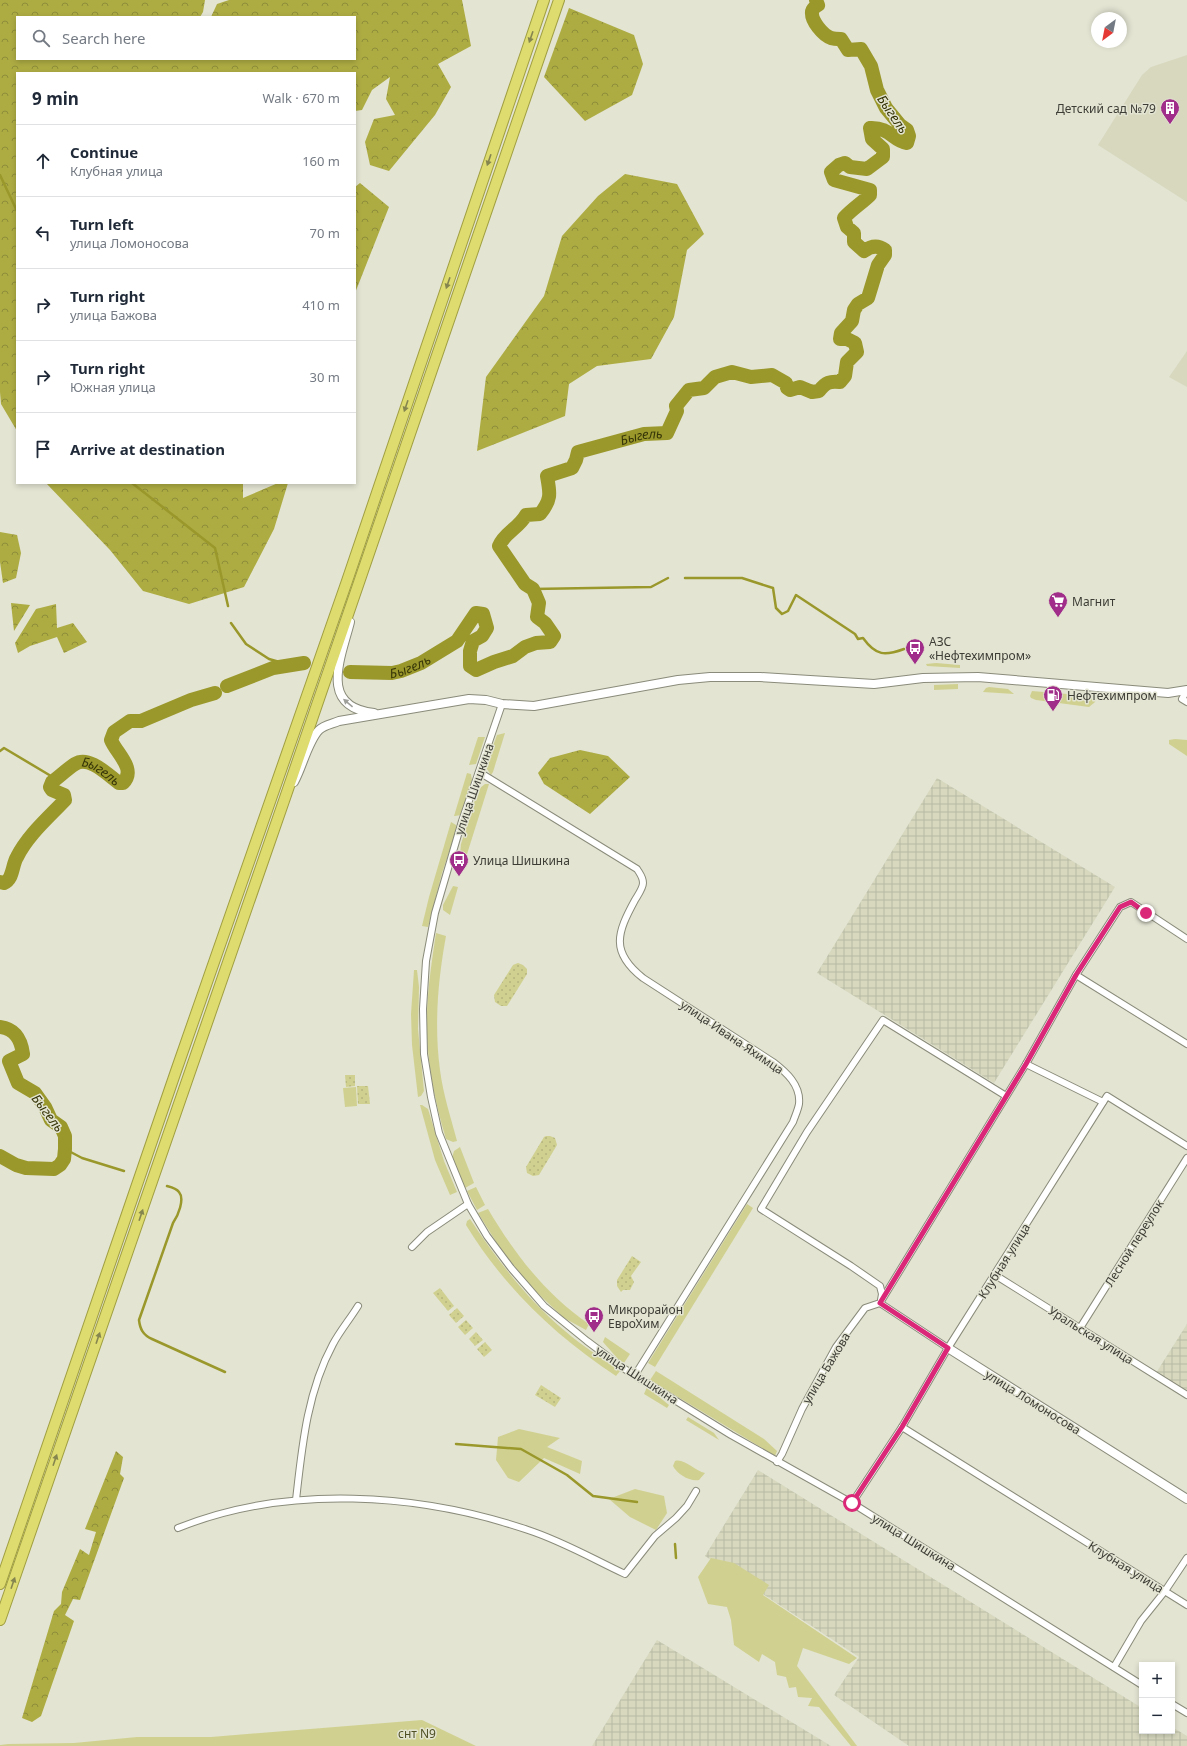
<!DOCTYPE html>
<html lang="en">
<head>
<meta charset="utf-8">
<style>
  body { margin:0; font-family:"Noto Sans",sans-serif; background:#f2f2f3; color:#1f2937 }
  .controls { position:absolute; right:12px; bottom:12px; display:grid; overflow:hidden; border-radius:0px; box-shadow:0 2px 6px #0003 }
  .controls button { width:36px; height:36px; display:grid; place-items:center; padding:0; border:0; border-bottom:1px solid #e0e1e3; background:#fff; color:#1f2937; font:20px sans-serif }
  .compass { position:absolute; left:1091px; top:12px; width:36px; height:36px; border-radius:50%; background:#fff; box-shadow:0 2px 6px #0003; rotate:212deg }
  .stop { position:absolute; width:12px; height:12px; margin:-9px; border:3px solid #db2777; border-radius:50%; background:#fff }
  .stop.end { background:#db2777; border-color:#fff; box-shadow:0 1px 4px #0008 }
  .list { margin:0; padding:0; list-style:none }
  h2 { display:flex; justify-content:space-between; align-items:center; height:52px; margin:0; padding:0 16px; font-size:17px }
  h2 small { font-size:13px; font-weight:400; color:#747a83 }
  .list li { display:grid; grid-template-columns:26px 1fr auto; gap:12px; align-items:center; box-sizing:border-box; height:72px; padding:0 16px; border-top:1px solid #e0e1e3 }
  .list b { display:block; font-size:15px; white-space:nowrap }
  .list p { margin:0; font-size:13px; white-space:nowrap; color:#747a83 }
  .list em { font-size:13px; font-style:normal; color:#747a83 }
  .icon { flex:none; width:22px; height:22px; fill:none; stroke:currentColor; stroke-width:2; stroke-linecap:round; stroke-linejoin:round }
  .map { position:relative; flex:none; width:1187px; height:1746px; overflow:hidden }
  .search { position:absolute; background:#fff; box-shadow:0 2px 6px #0003; left:16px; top:16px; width:340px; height:44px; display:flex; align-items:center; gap:10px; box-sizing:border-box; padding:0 14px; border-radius:0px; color:#747a83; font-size:15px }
  .panel { position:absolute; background:#fff; box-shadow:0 2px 6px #0003; left:16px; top:72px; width:340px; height:412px; border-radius:0px }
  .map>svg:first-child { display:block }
  .built { fill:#d7d8be }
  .industrial { fill:url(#industrial-grid) }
  .green { fill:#d0d190 }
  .forest { fill:url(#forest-crowns) }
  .park { fill:url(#park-dots) }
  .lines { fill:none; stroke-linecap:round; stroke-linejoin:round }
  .stream { stroke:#9a982b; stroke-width:2.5 }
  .river { stroke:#9a982b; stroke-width:14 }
  .minor-casing { stroke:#8a8b7a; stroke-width:8 }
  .tertiary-casing { stroke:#8a8b7a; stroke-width:10 }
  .trunk-casing { stroke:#a09f42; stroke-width:12 }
  .minor { stroke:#fff; stroke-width:6 }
  .tertiary { stroke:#fff; stroke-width:8 }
  .trunk { stroke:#dedc6e; stroke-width:10 }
  .oneway { fill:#85854f }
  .oneway2 { fill:#9e9e9a }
  .route { stroke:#db2777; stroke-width:5 }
  .labels { text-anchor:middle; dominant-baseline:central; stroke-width:3; stroke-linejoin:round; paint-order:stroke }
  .poi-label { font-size:12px; fill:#3d3d36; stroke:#e3e4d2; text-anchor:start }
  .street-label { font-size:12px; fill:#3d3d36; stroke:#e3e4d2 }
  .park-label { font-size:12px; fill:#505025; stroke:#e3e4d2 }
  .water-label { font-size:13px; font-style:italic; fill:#363508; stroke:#e3e4d2 }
</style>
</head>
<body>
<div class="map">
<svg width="1187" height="1746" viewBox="0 0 1187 1746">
  <defs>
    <pattern id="industrial-grid" width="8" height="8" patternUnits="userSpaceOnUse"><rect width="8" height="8" fill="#d7d8be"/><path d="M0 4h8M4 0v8" fill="none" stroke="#b9baa4"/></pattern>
    <pattern id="forest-crowns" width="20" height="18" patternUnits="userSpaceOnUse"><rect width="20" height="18" fill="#adac43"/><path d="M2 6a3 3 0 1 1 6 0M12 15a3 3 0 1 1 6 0" fill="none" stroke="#8e8d39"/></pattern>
    <pattern id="park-dots" width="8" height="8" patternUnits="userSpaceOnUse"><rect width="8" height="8" fill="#d0d190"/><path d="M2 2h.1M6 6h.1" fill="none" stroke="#b4b47d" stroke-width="1.8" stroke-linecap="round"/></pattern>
  </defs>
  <rect width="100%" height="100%" fill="#e3e4d2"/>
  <!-- built -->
  <g class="built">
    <polygon points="1187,55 1187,202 1098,145 1142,75 1151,67"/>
    <polygon points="1187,351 1187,387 1169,377"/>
  </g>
  <!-- industrial -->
  <g class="industrial">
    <polygon points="937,778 1115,887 994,1083 817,973"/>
    <polygon points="1187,1324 1187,1392 1156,1373"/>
    <polygon points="758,1470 1142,1708 1142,1731 1172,1731 1172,1727 1187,1736 1187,1746 909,1746 834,1695 859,1657 705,1556"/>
    <polygon points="657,1640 831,1746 592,1746"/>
  </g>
  <!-- green -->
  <g class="green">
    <polygon points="936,663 960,665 960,668 927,666 926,664"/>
    <polygon points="958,684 958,689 934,690 934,685"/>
    <polygon points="989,687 1008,689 1014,694 983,692 986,688"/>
    <polygon points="1032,691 1091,696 1096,699 1095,702 1089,707 1036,700 1031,698 1030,696"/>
    <polygon points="505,733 493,772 491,775 487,769 486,765 497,735"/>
    <polygon points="478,737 485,737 476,764 469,765"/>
    <polygon points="1175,739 1187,740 1187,756 1169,744 1169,740"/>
    <polygon points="467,773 471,774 472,780 461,815 455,816 454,816"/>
    <polygon points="485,784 489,784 463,867 459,865 461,844 477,794 480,788"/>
    <polygon points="451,822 456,825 457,828 442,873 428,927 422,926 429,897"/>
    <polygon points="453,886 458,887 450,915 443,910 443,905"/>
    <path d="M436,933L446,936C438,980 434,1025 440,1070C443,1094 451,1118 457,1141L453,1142L446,1139C434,1099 425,1054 427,1012C428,986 432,960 436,933Z"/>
    <polygon points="414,970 417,970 419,987 418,1029 424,1091 421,1096 418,1097 412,1045 411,1014"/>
    <polygon points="356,1087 357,1106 345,1107 343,1088"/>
    <polygon points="420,1105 422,1105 428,1109 444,1161 457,1192 450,1195 435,1160"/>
    <polygon points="460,1147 474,1183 465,1188 452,1158 454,1151"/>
    <polygon points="476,1187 485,1205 477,1210 467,1191"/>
    <polygon points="747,1204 753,1208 655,1367 648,1363"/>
    <path d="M488,1209C514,1253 546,1295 589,1324L586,1330L564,1318L531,1287L500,1248L478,1213Z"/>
    <path d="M470,1219C498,1261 527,1299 565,1331C582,1346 602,1358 620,1371L616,1376C555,1336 504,1287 466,1225L467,1221Z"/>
    <polygon points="605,1337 630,1354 624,1363 618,1359 603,1342"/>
    <polygon points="656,1371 764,1439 777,1451 775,1456 650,1380"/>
    <polygon points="647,1387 669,1405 667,1408 644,1394"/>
    <polygon points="688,1417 714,1433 719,1440 686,1420"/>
    <polygon points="519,1429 560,1438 547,1447 582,1461 580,1474 544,1458 519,1482 508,1478 496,1460 498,1437"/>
    <path d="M675,1461C684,1458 695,1471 705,1473L699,1480C690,1482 677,1474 673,1466Z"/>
    <polygon points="635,1489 664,1496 667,1513 656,1530 630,1517 609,1499"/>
    <polygon points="711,1558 734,1563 769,1585 763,1595 857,1658 849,1664 803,1648 797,1666 857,1746 851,1746 819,1707 808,1706 812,1698 798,1697 796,1687 789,1688 786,1677 777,1675 775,1662 762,1654 759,1662 734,1645 731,1620 727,1607 708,1604 698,1577"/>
    <polygon points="422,1720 476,1746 0,1746 0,1745 8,1744 74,1743 137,1737 211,1737"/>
  </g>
  <!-- forest -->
  <g class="forest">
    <polygon points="0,0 205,0 203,12 200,17 17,17 17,59 355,59 355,17 211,17 217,4 229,0 462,0 471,46 438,64 451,87 435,115 389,171 370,165 365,142 374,119 395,115 386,99 390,77 372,90 362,110 355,111 355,73 17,73 17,431 1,404 0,392"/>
    <polygon points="569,8 634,35 643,64 632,95 585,121 544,77"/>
    <polygon points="625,174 677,184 704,234 687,250 674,317 651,359 597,366 569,384 565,416 477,451 486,377 544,296 562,236 598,196"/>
    <polygon points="360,183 389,207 355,293 355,187"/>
    <polygon points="46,483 243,483 243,498 278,483 288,483 274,529 244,587 189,604 143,591 110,550"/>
    <polygon points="0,532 17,535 21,553 16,578 3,583 0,562"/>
    <polygon points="11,603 30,605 14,631"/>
    <polygon points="56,604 57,628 73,623 87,642 64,653 57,637 30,646 18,653 15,643 36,609"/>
    <polygon points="580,750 608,756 630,777 590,814 544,784 538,773 550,758"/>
    <polygon points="116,1451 123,1457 120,1474 124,1478 80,1600 73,1599 65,1615 74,1621 41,1716 32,1722 22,1718 54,1611 61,1604 62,1592 80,1549 89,1555 96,1532 85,1529"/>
  </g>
  <!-- park -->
  <g class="park">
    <polygon points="518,963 523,965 527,969 527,974 507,1006 501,1006 495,1002 494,995 513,965"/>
    <polygon points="345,1075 355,1075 355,1086 346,1087"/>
    <polygon points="357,1086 368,1086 370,1104 358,1104"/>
    <polygon points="546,1136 550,1136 555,1138 557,1145 539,1175 533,1176 527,1173 526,1167 544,1137"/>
    <polygon points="632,1256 641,1262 631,1276 634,1282 630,1290 623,1290 621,1292 617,1286 617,1280"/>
    <polygon points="440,1288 454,1306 448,1311 433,1293"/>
    <polygon points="457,1308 464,1316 456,1323 449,1315"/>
    <polygon points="466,1320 473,1328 465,1335 458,1327"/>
    <polygon points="476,1332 483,1340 475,1346 469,1339"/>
    <polygon points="485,1342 492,1350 484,1357 477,1349"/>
    <polygon points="541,1385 561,1398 555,1407 535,1395"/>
  </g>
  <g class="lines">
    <!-- stream -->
    <g class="stream">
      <polyline points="0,175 17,211"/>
      <polyline points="132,483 215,548 228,606"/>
      <path d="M685,578H742L773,588L776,608L782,614L788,611L796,595L855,634L858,639L863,638C876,656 885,656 904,649"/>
      <polyline points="533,589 651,587 668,578"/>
      <polyline points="231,623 246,644 269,659 290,665"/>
      <polyline points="0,751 4,748 56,779"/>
      <polyline points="65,1149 82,1158 124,1171"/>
      <path d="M167,1186C171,1187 176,1188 179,1192C185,1199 178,1216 173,1223L139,1320C140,1329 143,1335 152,1339L225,1372"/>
      <polyline points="456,1444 521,1449 567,1475 593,1496 637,1502"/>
      <polyline points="675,1544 676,1558"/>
    </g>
    <!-- river -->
    <g class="river">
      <path id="s1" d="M350,672L392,673L401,671L421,663L457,641L476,613L483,614L487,628L482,636L473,641L470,651V666L476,670L494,662L513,656L525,647L536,643L550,642L554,636L545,623L537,617L539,603L533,589L525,584L499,546C504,533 519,528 526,515L540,514C552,499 550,493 547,476L572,468L576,460L578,452L644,434L667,433L677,411L676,406L689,390L704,388L715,377L732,372L751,377L772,375L786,383L787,388L790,390L800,387L812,392L819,391C826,382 830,381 840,382L845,376L847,362L857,352L855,343L847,339H840L841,333L852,321L854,310L858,304L868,298L878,265L885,255V250C878,245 871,246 864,251L854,242V233L847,227L844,218C852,209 862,203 870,195V190L834,180L831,172L839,165L845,163L850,167L867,169L883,157V149L872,139L870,128C890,127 893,141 907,143L909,136L907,130L900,125L886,108L877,90L871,66L861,49L848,50L841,39C838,39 834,39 831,38C823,35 811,21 812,12C812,9 815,7 818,5L816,0"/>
      <polyline points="227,686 273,668 304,663"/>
      <path id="s2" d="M0,882L4,883C13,880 12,865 17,857C28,835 48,818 65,800L64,795L52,790L50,787L52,782C59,777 67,769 75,764C89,755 108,775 119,783H123C137,769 116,753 111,740L114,732L130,721H141L191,700L215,693"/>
      <path d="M0,1027C15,1029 21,1039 23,1054L9,1061L18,1083L35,1093L45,1107L51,1120L61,1127L65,1136V1149L64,1159L60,1165L54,1169L26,1168L16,1165L0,1156"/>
    </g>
    <defs>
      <g id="minor">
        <polyline points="1187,690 1182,699 1187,702"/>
        <polyline points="502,704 462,821 435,913 426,961 423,1009 424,1054 431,1097 439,1133 468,1204 487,1236 511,1268 544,1306 587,1341 623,1368 731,1435 852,1503 1142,1685"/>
        <path d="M479,772L637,869C640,874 643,877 643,883C643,888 638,895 635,900C617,933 610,952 643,978L773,1062C786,1072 801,1085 799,1104C798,1110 795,1116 793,1122L635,1375"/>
        <polyline points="1076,975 1187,1044"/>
        <polyline points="1026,1064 1103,1102"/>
        <polyline points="412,1247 427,1232 468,1204"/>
        <polyline points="995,1275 1187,1395"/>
        <polyline points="881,1300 882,1294 880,1286 851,1266 761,1209 807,1132 883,1020 1006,1096"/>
        <polyline points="880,1303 948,1348"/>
        <polyline points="1080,1328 1187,1158"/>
        <polyline points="902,1427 1187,1605"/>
        <polyline points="777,1462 782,1454 802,1409 836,1347 865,1308 880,1303 1026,1064 1076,975 1120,907 1131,902 1187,939"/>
        <path d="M296,1500C302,1447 307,1392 333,1344C340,1331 350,1319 358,1306"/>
        <polyline points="852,1503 902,1427 948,1348 1107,1096 1187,1146"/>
        <path d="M178,1528C287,1484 419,1493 528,1530C562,1541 593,1559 625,1574L655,1536L676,1518L687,1506L696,1491"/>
        <polyline points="1114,1667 1141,1621 1165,1591 1187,1558"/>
        <polyline points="1172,1704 1187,1713"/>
      </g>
      <g id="tertiary">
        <path d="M350,622C341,658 318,707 374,713"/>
        <path d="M294,782C302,768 308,741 319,730C324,725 332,724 339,721L469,699L486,700L502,704L534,706L678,680L710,677H760L874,684L923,678L978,677L1168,693L1187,690"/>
        <polyline points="948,1348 1187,1499"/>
      </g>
      <g id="trunk">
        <polyline points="0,1584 176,1071 347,581 544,0"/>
        <polyline points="0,1620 286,795 559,0"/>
      </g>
    </defs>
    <!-- minor casing -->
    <use href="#minor" class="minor-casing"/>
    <!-- tertiary casing -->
    <use href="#tertiary" class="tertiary-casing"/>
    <!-- trunk casing -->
    <use href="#trunk" class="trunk-casing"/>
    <!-- minor -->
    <use href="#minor" class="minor"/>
    <!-- tertiary -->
    <use href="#tertiary" class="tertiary"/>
    <!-- trunk -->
    <use href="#trunk" class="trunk"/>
  </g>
  <!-- one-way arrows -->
  <defs><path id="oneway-solid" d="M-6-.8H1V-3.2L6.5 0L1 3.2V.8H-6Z"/></defs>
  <g class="oneway">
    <use href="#oneway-solid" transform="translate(531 37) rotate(109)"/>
    <use href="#oneway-solid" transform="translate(489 160) rotate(109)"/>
    <use href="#oneway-solid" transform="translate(448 283) rotate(109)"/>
    <use href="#oneway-solid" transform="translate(406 406) rotate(109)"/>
    <use href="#oneway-solid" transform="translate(141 1215) rotate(-71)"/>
    <use href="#oneway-solid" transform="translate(98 1338) rotate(-71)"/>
    <use href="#oneway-solid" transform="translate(55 1460) rotate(-71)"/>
    <use href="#oneway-solid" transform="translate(13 1583) rotate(-71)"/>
  </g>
  <use class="oneway2" href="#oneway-solid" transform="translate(348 703) rotate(-140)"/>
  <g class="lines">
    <!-- route -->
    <polyline class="route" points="852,1503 902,1427 948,1348 880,1303 1026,1064 1076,975 1120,907 1131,902 1146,913"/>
  </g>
  <!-- icons -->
  <defs>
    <symbol id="building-pin" viewBox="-11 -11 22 30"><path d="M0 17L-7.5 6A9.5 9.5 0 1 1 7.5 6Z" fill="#a02d89" stroke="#e3e4d2"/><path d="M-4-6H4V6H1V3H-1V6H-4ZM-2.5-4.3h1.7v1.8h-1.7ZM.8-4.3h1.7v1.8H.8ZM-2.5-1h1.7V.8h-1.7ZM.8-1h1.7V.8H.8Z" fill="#fff"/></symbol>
    <symbol id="supermarket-pin" viewBox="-11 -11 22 30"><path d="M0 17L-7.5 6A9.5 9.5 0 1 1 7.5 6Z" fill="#a02d89" stroke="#e3e4d2"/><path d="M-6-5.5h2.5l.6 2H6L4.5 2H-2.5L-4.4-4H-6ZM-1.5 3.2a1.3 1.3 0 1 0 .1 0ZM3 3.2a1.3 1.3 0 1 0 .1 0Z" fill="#fff"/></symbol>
    <symbol id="bus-pin" viewBox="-11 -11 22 30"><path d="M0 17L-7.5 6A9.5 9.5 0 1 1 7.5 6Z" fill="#a02d89" stroke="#e3e4d2"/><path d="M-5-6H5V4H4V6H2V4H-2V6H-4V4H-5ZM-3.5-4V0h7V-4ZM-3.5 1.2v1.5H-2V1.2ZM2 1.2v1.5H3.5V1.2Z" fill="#fff"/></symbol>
    <symbol id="fuel-pin" viewBox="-11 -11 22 30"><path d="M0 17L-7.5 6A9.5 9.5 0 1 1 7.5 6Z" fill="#a02d89" stroke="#e3e4d2"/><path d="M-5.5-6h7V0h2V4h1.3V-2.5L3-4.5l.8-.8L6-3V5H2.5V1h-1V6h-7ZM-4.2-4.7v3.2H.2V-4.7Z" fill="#fff"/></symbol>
  </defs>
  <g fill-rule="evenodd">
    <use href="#building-pin" x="1159" y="97" width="22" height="30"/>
    <use href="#supermarket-pin" x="1047" y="590" width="22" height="30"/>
    <use href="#bus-pin" x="904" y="637" width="22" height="30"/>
    <use href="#fuel-pin" x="1042" y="684" width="22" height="30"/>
    <use href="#bus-pin" x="448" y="849" width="22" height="30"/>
    <use href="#bus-pin" x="583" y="1305" width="22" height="30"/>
  </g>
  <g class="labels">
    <!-- poi labels -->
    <g class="poi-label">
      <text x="1156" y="108" text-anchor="end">Детский сад №79</text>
      <text x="1072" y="601">Магнит</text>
      <text x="929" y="641">АЗС<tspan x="929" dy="14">«Нефтехимпром»</tspan></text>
      <text x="1067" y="695">Нефтехимпром</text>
      <text x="473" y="860">Улица Шишкина</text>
      <text x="608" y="1309">Микрорайон<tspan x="608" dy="14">ЕвроХим</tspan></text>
    </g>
    <!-- street labels -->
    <g class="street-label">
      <text transform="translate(474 789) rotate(-71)">улица Шишкина</text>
      <text transform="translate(732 1037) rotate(34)">улица Ивана Яхимца</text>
      <text transform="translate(1134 1243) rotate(-58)">Лесной переулок</text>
      <text transform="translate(1004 1261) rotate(-58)">Клубная улица</text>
      <text transform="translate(1091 1335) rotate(32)">Уральская улица</text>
      <text transform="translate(826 1368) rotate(-59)">улица Бажова</text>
      <text transform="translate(637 1375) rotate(33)">улица Шишкина</text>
      <text transform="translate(1033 1402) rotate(32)">улица Ломоносова</text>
      <text transform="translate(914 1542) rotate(32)">улица Шишкина</text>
      <text transform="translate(1126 1567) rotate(32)">Клубная улица</text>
    </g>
    <!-- park labels -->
    <g class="park-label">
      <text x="417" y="1733">снт N9</text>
    </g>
    <!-- water labels -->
    <g class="water-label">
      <text transform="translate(893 114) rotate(56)">Быгель</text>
      <text stroke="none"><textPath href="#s1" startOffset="626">Быгель</textPath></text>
      <text stroke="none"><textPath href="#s1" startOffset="61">Быгель</textPath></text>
      <text stroke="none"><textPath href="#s2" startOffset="194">Быгель</textPath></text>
      <text transform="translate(48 1113) rotate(53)">Быгель</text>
    </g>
  </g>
</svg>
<div class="controls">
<button>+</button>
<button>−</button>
</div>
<svg class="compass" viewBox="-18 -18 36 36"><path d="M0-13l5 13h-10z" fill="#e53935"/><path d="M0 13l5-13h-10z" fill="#747a83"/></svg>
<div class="stop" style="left:852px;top:1503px"></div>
<div class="stop end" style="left:1146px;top:913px"></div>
<div class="search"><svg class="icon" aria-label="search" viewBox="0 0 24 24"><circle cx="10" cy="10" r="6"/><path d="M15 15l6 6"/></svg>Search here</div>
<section class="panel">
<h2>9 min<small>Walk · 670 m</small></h2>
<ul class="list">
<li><svg class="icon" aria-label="ahead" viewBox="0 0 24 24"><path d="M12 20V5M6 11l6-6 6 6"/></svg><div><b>Continue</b><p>Клубная улица</p></div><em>160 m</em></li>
<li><svg class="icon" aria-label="left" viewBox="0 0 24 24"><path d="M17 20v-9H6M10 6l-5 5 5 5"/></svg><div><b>Turn left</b><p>улица Ломоносова</p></div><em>70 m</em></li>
<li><svg class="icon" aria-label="right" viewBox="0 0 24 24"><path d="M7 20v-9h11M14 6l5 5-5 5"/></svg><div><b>Turn right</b><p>улица Бажова</p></div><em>410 m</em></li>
<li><svg class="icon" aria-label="right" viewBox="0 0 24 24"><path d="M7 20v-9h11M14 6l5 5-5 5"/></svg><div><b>Turn right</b><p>Южная улица</p></div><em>30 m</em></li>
<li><svg class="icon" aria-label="arrive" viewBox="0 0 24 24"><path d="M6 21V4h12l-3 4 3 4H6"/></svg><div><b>Arrive at destination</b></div></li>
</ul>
</section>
</div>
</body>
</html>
